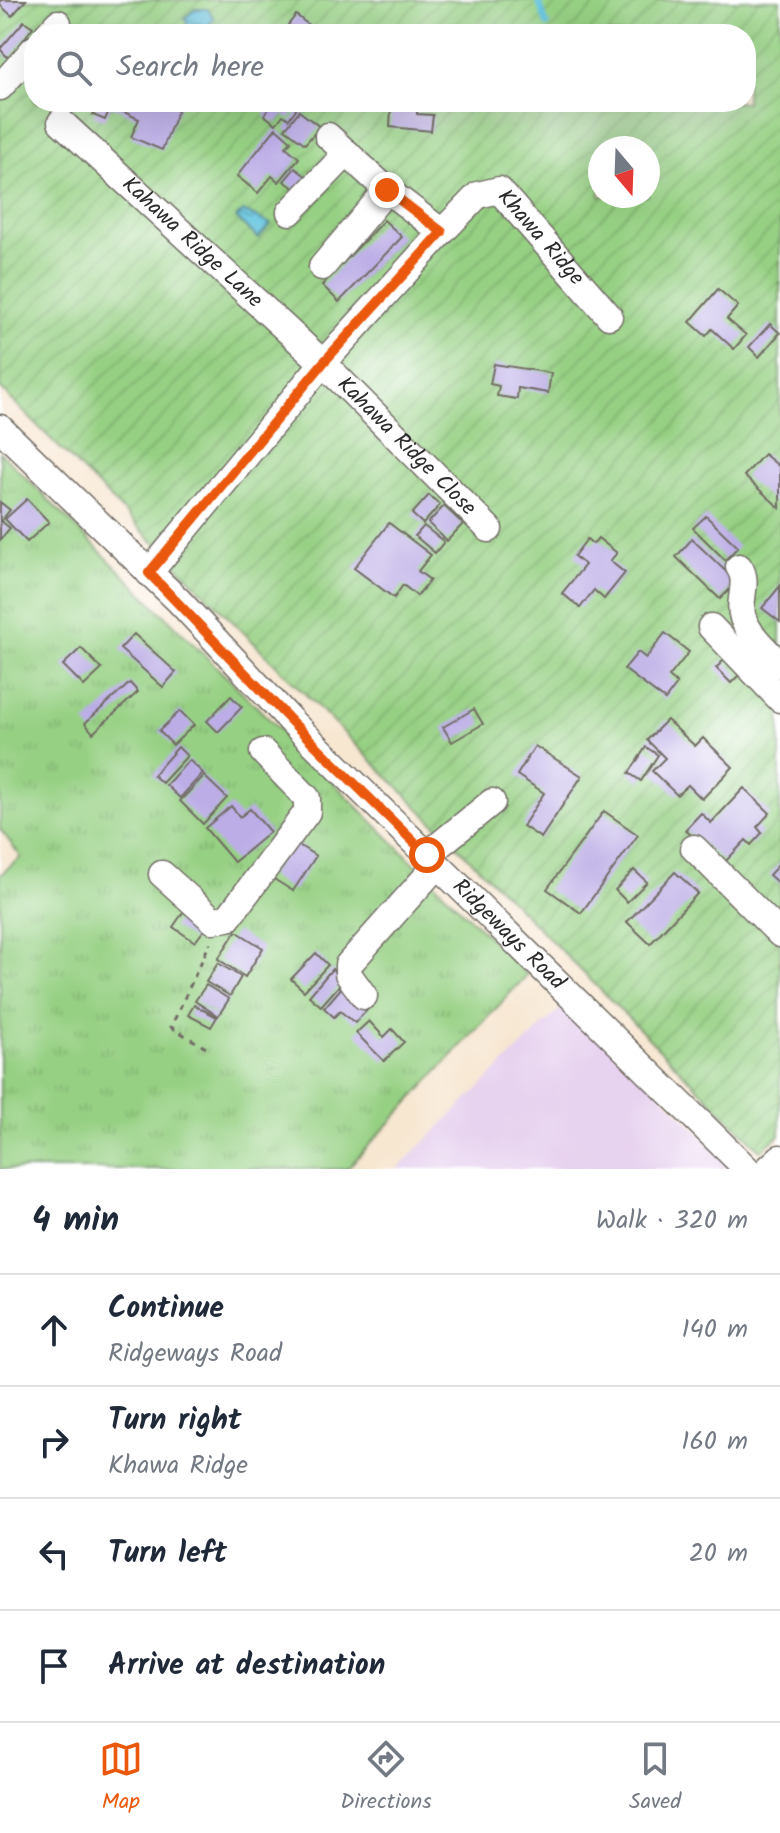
<!DOCTYPE html>
<html lang="en">
<head>
<meta charset="utf-8">
<style>
  body { margin:0; font-family:Kalam,sans-serif; background:#f6f6f7; color:#1f2937 }
  .compass { position:absolute; left:588px; top:136px; width:72px; height:72px; border-radius:50%; background:#fff; box-shadow:0 8px 32px #0002; rotate:161deg }
  .stop { position:absolute; width:24px; height:24px; margin:-18px; border:6px solid #ea580c; border-radius:50%; background:#fff }
  .stop.end { background:#ea580c; border-color:#fff; box-shadow:0 2px 8px #0008 }
  .list { margin:0; padding:0; list-style:none }
  h2 { display:flex; justify-content:space-between; align-items:center; height:104px; margin:0; padding:0 32px; font-size:34px }
  h2 small { font-size:26px; font-weight:400; color:#747a83 }
  .list li { display:grid; grid-template-columns:52px 1fr auto; gap:24px; align-items:center; box-sizing:border-box; height:112px; padding:0 32px; border-top:2px solid #e0e1e3 }
  .list b { display:block; font-size:30px; white-space:nowrap }
  .list p { margin:0; font-size:26px; white-space:nowrap; color:#747a83 }
  .list em { font-size:26px; font-style:normal; color:#747a83 }
  .icon { flex:none; width:44px; height:44px; fill:none; stroke:currentColor; stroke-width:2; stroke-linecap:round; stroke-linejoin:round }
  .map { position:relative; flex:none; width:780px; height:1169px; overflow:hidden }
  .search { position:absolute; background:#fff; box-shadow:0 8px 32px #0002; left:24px; right:24px; top:24px; height:88px; display:flex; align-items:center; gap:20px; box-sizing:border-box; padding:0 28px; border-radius:32px; color:#747a83; font-size:30px }
  .sheet { height:552px; background:#fff }
  nav { display:flex; justify-content:space-around; align-items:center; box-sizing:border-box; height:112px; border-top:2px solid #e0e1e3; background:#fff; font-size:22px; color:#747a83 }
  nav a { display:grid; justify-items:center; gap:4px }
  nav .on { color:#ea580c }
  .map>svg:first-child { display:block }
  .built { fill:#e7d2ef }
  .grass { fill:url(#grass-tufts); stroke:#607e57; stroke-width:2 }
  .garden { fill:url(#garden-furrows); stroke:#607e57; stroke-width:2; fill-rule:evenodd }
  .water { fill:url(#water-ripples); stroke:#457684; stroke-width:2 }
  .lines { fill:none; stroke-linecap:round; stroke-linejoin:round }
  .stream { stroke:#5fc2de; stroke-width:6 }
  .building { fill:#bcade6 }
  .minor-casing { stroke:#726c65; stroke-width:29 }
  .path { stroke:#726c65; stroke-width:3; stroke-dasharray:6 6; stroke-linecap:butt }
  .minor { stroke:#fff; stroke-width:26 }
  .route { stroke:#ea580c; stroke-width:10 }
  .labels { text-anchor:middle; dominant-baseline:central; stroke-width:8; stroke-linejoin:round; paint-order:stroke }
  .street-label { font-size:22px; fill:#2b2b2b; stroke:#fff }
</style>
</head>
<body>
<div class="map">
<svg width="780" height="1169" viewBox="0 0 780 1169">
  <defs>
    <pattern id="grass-tufts" width="24" height="20" patternUnits="userSpaceOnUse" patternTransform="scale(2)"><rect width="24" height="20" fill="#96d083"/><path d="M3 7l-1-3M5 7V3M7 7l1-3M15 17l-1-3M17 17v-4M19 17l1-3" fill="none" stroke="#81b371"/></pattern>
    <pattern id="garden-furrows" width="10" height="10" patternUnits="userSpaceOnUse" patternTransform="scale(2)"><rect width="10" height="10" fill="#96d083"/><path d="M-1 1l2-2M0 10L10 0M9 11l2-2" fill="none" stroke="#81b371"/></pattern>
    <pattern id="water-ripples" width="26" height="14" patternUnits="userSpaceOnUse" patternTransform="scale(2)"><rect width="26" height="14" fill="#5fc2de"/><path d="M2 4q2-2 4 0t4 0M15 11q2-2 4 0t4 0" fill="none" stroke="#4f9eb4"/></pattern>
  </defs>
  <rect width="100%" height="100%" fill="#fff"/>
  <filter id="ink" filterUnits="userSpaceOnUse"><feTurbulence type="fractalNoise" baseFrequency=".0125" numOctaves="2"/><feDisplacementMap in="SourceGraphic" scale="16" xChannelSelector="R" yChannelSelector="G"/><feConvolveMatrix kernelMatrix="1 2 1 2 8 2 1 2 1" color-interpolation-filters="sRGB"/></filter>
  <filter id="wash" filterUnits="userSpaceOnUse"><feTurbulence type="fractalNoise" baseFrequency=".006" numOctaves="4" result="noise"/><feDisplacementMap in="SourceGraphic" scale="32" xChannelSelector="R" yChannelSelector="G"/><feGaussianBlur stdDeviation="1.8" result="paint"/><feColorMatrix in="noise" values="0 0 0 0 0 0 0 0 0 0 0 0 0 0 0 0 0 1.4 0 .05"/><feComposite in="paint" operator="in"/></filter>
  <g filter="url(#wash)">
    <rect width="100%" height="100%" fill="#f7e6d0"/>
    <!-- built -->
    <polygon class="built" points="568,1001 730,1164 724,1169 397,1169"/>
    <!-- grass -->
    <polygon class="grass" points="0,452 527,975 347,1169 0,1169 0,875 21,857 0,829"/>
    <!-- garden -->
    <path class="garden" d="M0,0H780V1134L761,1151L0,388ZM34,34H746V102H34ZM600,148H648V196H600Z"/>
    <!-- water -->
    <g class="water">
      <polygon points="195,9 208,9 214,19 203,32 200,25 189,30 185,18"/>
      <polygon points="243,211 271,224 258,238 236,218"/>
    </g>
    <g class="lines">
      <!-- stream -->
      <polyline class="stream" points="538,0 547,25"/>
    </g>
    <g id="blocks">
      <!-- building -->
      <g class="building">
        <polygon points="0,0 26,0 12,16 0,5"/>
        <polygon points="296,15 320,34 292,34 295,30 288,25"/>
        <polygon points="24,21 33,27 9,59 0,49"/>
        <polygon points="99,102 181,102 162,150 131,137 139,119 111,106 105,120 93,115"/>
        <polygon points="274,102 301,102 289,119 283,115 276,124 264,115"/>
        <polygon points="369,102 418,102 417,114 433,115 431,131 390,127 391,109 368,107"/>
        <polygon points="299,111 320,127 305,144 285,129"/>
        <polygon points="276,128 291,141 286,147 299,158 279,182 272,176 258,193 237,176"/>
        <polygon points="295,168 307,177 297,190 284,181"/>
        <polygon points="384,220 402,237 339,302 322,285"/>
        <polygon points="718,289 738,306 727,319 746,335 734,349 712,329 706,336 690,322"/>
        <polygon points="770,324 780,333 759,357 749,347"/>
        <polygon points="494,364 551,373 548,393 518,388 517,399 497,396 499,386 490,384"/>
        <polygon points="764,454 780,467 780,508 744,476"/>
        <polygon points="429,495 440,505 423,524 412,514"/>
        <polygon points="27,499 49,522 27,542 5,519"/>
        <polygon points="0,502 10,510 1,521 10,528 0,540"/>
        <polygon points="444,506 463,524 447,541 428,523"/>
        <polygon points="706,516 738,547 725,560 693,528"/>
        <polygon points="389,523 431,555 418,571 430,580 417,596 403,585 394,598 354,568"/>
        <polygon points="424,526 444,542 435,553 415,536"/>
        <polygon points="598,538 617,553 610,561 625,573 604,599 594,590 580,608 562,593 585,565 574,556 587,539 593,544"/>
        <polygon points="692,539 737,582 720,599 676,557"/>
        <polygon points="780,586 780,622 762,608"/>
        <polygon points="665,633 689,652 669,677 677,684 665,700 624,669 638,652 646,658"/>
        <polygon points="134,634 176,672 163,687 120,649"/>
        <polygon points="81,648 102,669 84,686 63,665"/>
        <polygon points="724,660 739,675 731,683 716,668"/>
        <polygon points="130,683 138,692 93,733 85,723"/>
        <polygon points="231,696 242,707 218,732 207,721"/>
        <polygon points="474,709 483,724 452,742 443,727"/>
        <polygon points="180,711 194,725 173,745 159,731"/>
        <polygon points="667,720 695,746 703,738 733,767 702,799 688,785 677,795 652,771 665,758 647,740"/>
        <polygon points="535,746 582,776 541,838 523,826 544,793 517,775"/>
        <polygon points="178,747 187,756 162,783 153,775"/>
        <polygon points="646,747 658,755 641,781 629,773"/>
        <polygon points="189,760 203,773 180,798 166,785"/>
        <polygon points="204,776 227,798 203,824 180,801"/>
        <polygon points="744,788 770,813 757,827 762,833 751,845 746,840 725,862 685,830 701,813 711,823"/>
        <polygon points="231,806 240,817 250,809 270,832 234,862 205,828"/>
        <polygon points="604,811 638,835 581,913 547,889"/>
        <polygon points="292,841 316,856 293,891 269,876"/>
        <polygon points="780,863 780,885 769,875"/>
        <polygon points="634,870 647,882 627,902 615,890"/>
        <polygon points="675,872 698,893 650,944 627,922"/>
        <polygon points="184,911 207,926 195,942 173,927"/>
        <polygon points="236,931 263,948 245,977 218,959"/>
        <polygon points="316,953 328,965 304,991 291,979"/>
        <polygon points="218,963 241,977 230,996 206,982"/>
        <polygon points="332,969 344,980 321,1006 309,996"/>
        <polygon points="206,985 229,999 218,1016 195,1001"/>
        <polygon points="343,986 368,1009 355,1023 340,1011 334,1017 324,1008"/>
        <polygon points="194,1005 217,1017 211,1027 188,1015"/>
        <polygon points="369,1021 384,1037 392,1029 404,1042 384,1061 356,1033"/>
      </g>
    </g>
  </g>
  <g filter="url(#ink)">
    <use href="#blocks" fill-opacity="0" stroke="#726c65" stroke-width="2"/>
    <g class="lines">
      <defs>
        <g id="minor">
          <polyline points="48,34 58,23"/>
          <polyline points="0,87 34,49"/>
          <path id="s1" d="M61,122L323,363L489,529"/>
          <polyline points="328,136 387,190 442,232"/>
          <polyline points="290,212 347,153"/>
          <polyline points="322,267 387,190"/>
          <path id="s2" d="M0,428L179,601L292,722L747,1169"/>
          <path d="M739,567C750,582 737,601 743,618C749,636 768,651 780,665"/>
          <path id="s3" d="M149,573L323,363L442,232L478,195L499,190L609,316"/>
          <polyline points="711,627 780,699"/>
          <polyline points="694,848 780,934"/>
          <polyline points="427,855 492,802"/>
          <polyline points="162,874 213,920 228,918 307,812 307,798 263,752"/>
          <polyline points="364,996 348,974 348,965 437,865"/>
          <polyline points="768,1169 780,1158"/>
        </g>
      </defs>
      <!-- minor casing -->
      <use href="#minor" class="minor-casing"/>
      <!-- path -->
      <polyline class="path" points="206,1048 171,1027 210,943"/>
      <!-- minor -->
      <use href="#minor" class="minor"/>
    </g>
  </g>
  <g class="lines" filter="url(#ink)">
    <!-- route -->
    <polyline class="route" points="387,190 442,232 323,363 149,573 292,722 427,855"/>
  </g>
  <g class="labels">
    <!-- street labels -->
    <g class="street-label">
      <text stroke="none"><textPath href="#s3" startOffset="586">Khawa Ridge</textPath></text>
      <text stroke="none"><textPath href="#s1" startOffset="178">Kahawa Ridge Lane</textPath></text>
      <text stroke="none"><textPath href="#s1" startOffset="474">Kahawa Ridge Close</textPath></text>
      <text stroke="none"><textPath href="#s2" startOffset="718">Ridgeways Road</textPath></text>
    </g>
  </g>
</svg>
<svg class="compass" viewBox="-18 -18 36 36"><path d="M0-13l5 13h-10z" fill="#e53935"/><path d="M0 13l5-13h-10z" fill="#747a83"/></svg>
<div class="stop" style="left:427px;top:855px"></div>
<div class="stop end" style="left:387px;top:190px"></div>
<div class="search"><svg class="icon" aria-label="search" viewBox="0 0 24 24"><circle cx="10" cy="10" r="6"/><path d="M15 15l6 6"/></svg>Search here</div>
</div>
<section class="sheet">
<h2>4 min<small>Walk · 320 m</small></h2>
<ul class="list">
<li><svg class="icon" aria-label="ahead" viewBox="0 0 24 24"><path d="M12 20V5M6 11l6-6 6 6"/></svg><div><b>Continue</b><p>Ridgeways Road</p></div><em>140 m</em></li>
<li><svg class="icon" aria-label="right" viewBox="0 0 24 24"><path d="M7 20v-9h11M14 6l5 5-5 5"/></svg><div><b>Turn right</b><p>Khawa Ridge</p></div><em>160 m</em></li>
<li><svg class="icon" aria-label="left" viewBox="0 0 24 24"><path d="M17 20v-9H6M10 6l-5 5 5 5"/></svg><div><b>Turn left</b></div><em>20 m</em></li>
<li><svg class="icon" aria-label="arrive" viewBox="0 0 24 24"><path d="M6 21V4h12l-3 4 3 4H6"/></svg><div><b>Arrive at destination</b></div></li>
</ul>
</section>
<nav>
<a class="on"><svg class="icon" aria-label="map" viewBox="0 0 24 24"><path d="M3 6l6-2 6 2 6-2v14l-6 2-6-2-6 2zM9 4v14M15 6v14"/></svg>Map</a>
<a><svg class="icon" aria-label="directions" viewBox="0 0 24 24"><path d="M12 3l9 9-9 9-9-9zM9 14v-3h6M13 9l2 2-2 2"/></svg>Directions</a>
<a><svg class="icon" aria-label="saved" viewBox="0 0 24 24"><path d="M7 4h10v16l-5-4-5 4z"/></svg>Saved</a>
</nav>
</body>
</html>
